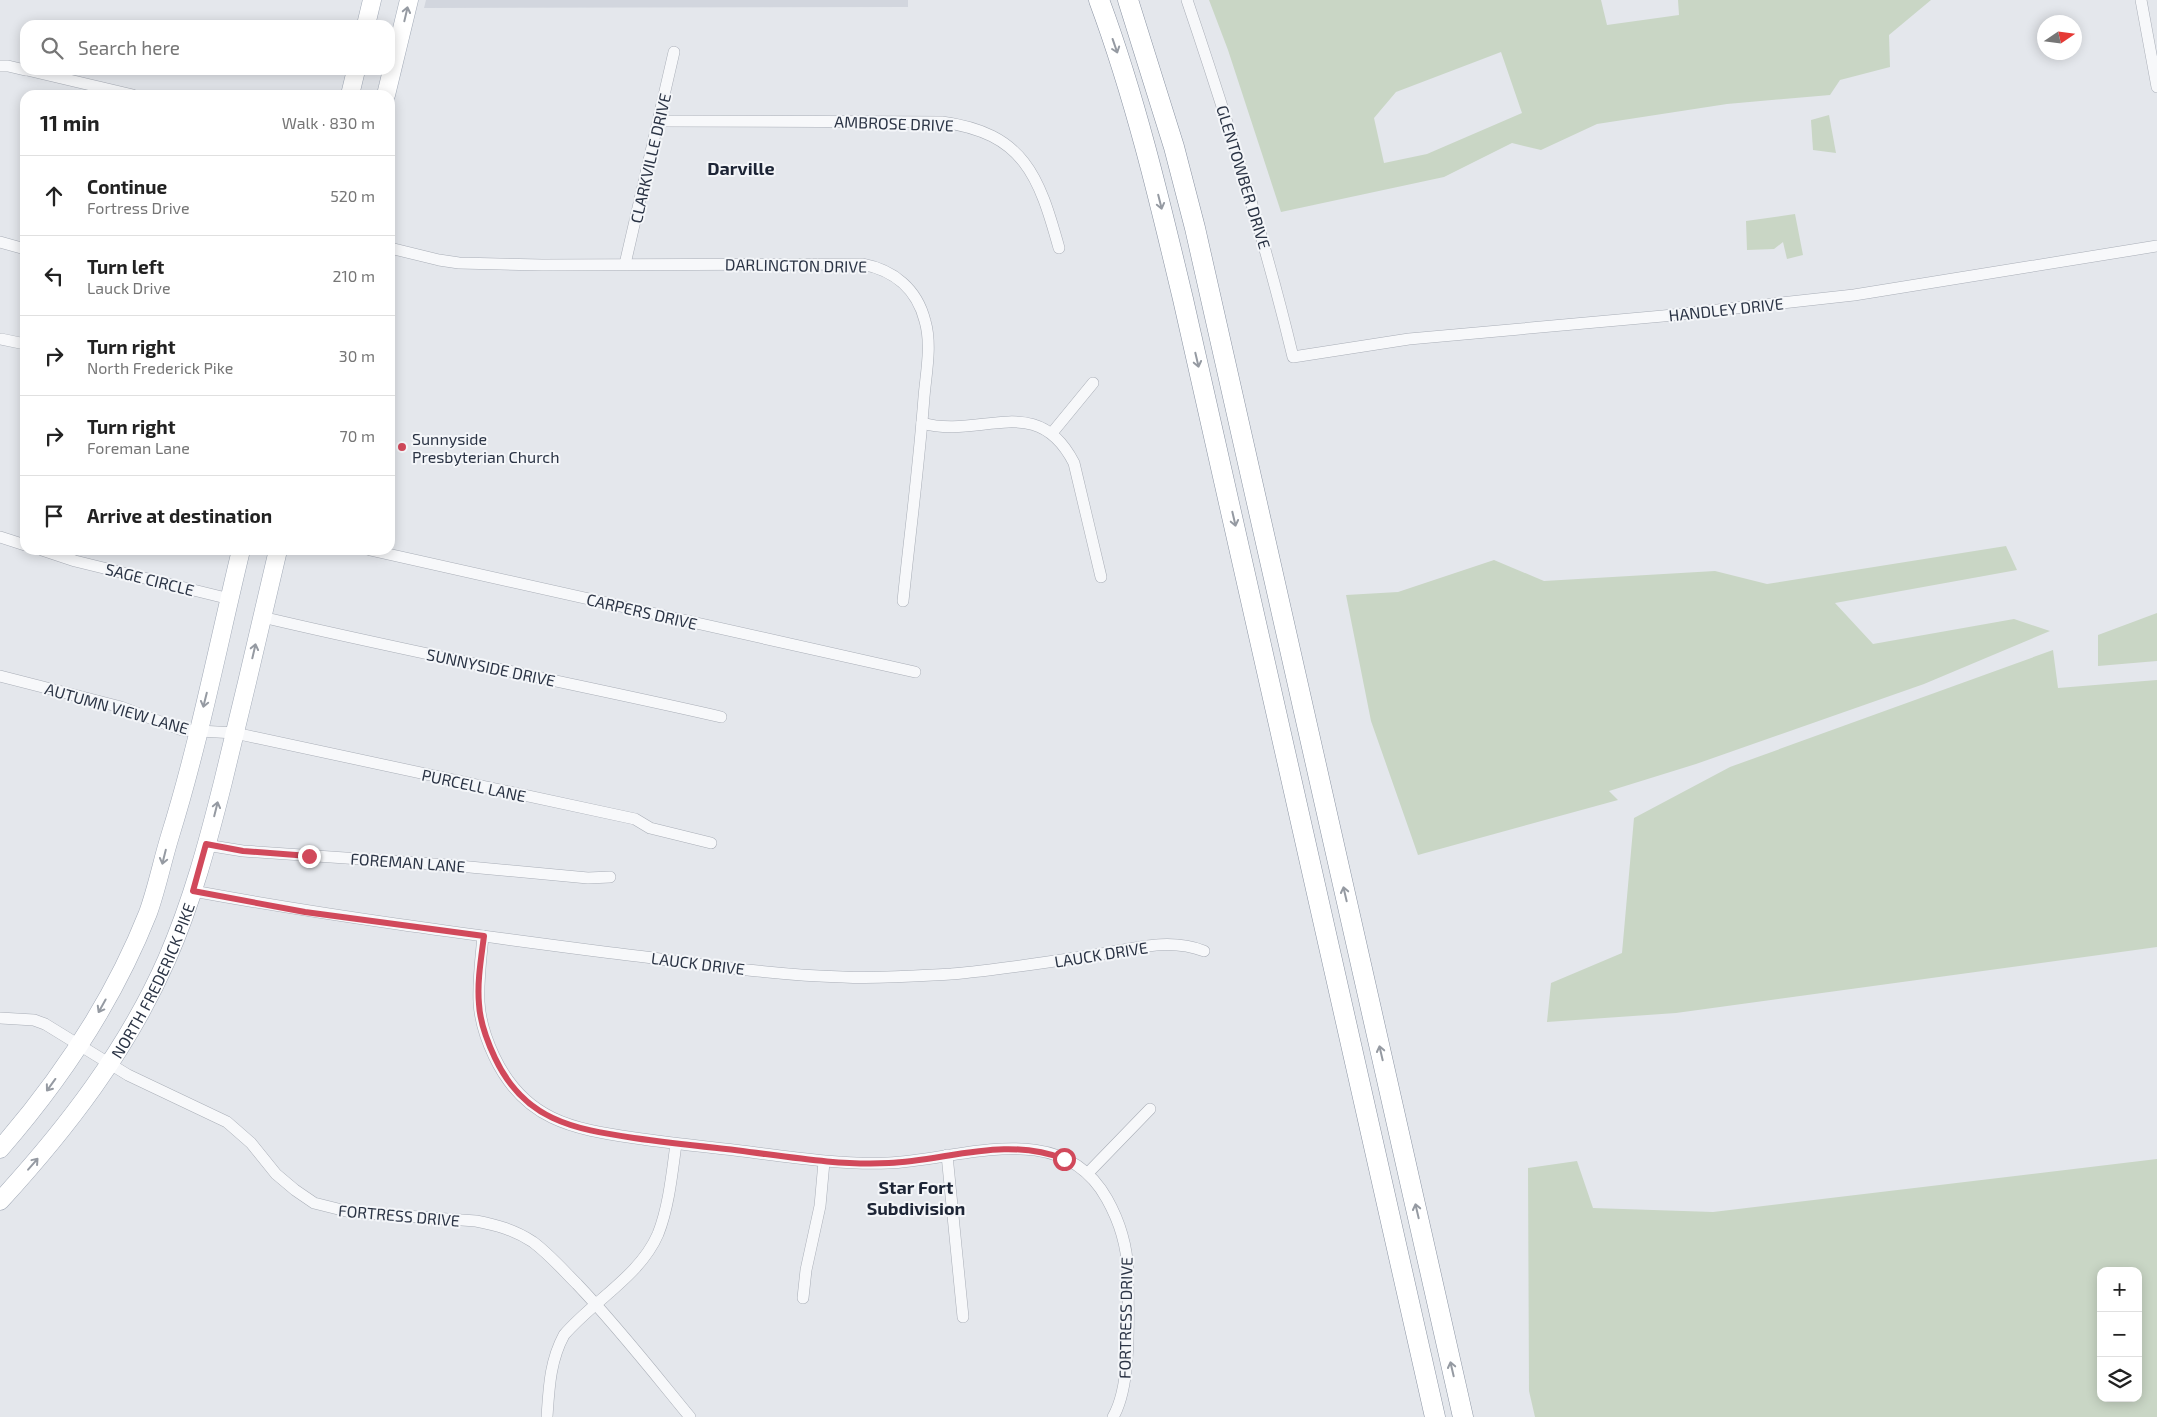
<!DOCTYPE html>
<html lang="en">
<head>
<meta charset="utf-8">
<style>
  body { margin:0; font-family:"Exo 2",sans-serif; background:#f6f6f6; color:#222 }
  .controls { position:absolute; right:15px; bottom:15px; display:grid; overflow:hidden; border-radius:10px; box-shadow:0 2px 12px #0003 }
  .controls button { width:45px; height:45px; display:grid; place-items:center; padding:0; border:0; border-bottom:1px solid #e0e0e0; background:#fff; color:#222; font:25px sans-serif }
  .compass { position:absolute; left:2037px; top:15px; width:45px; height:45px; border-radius:50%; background:#fff; box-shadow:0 2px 12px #0003; rotate:77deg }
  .stop { position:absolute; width:15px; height:15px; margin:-11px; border:4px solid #d1495b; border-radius:50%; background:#fff }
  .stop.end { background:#d1495b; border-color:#fff; box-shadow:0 1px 5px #0008 }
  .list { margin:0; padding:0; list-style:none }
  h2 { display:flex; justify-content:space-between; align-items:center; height:65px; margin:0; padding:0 20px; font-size:21px }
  h2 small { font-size:16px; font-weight:400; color:#767676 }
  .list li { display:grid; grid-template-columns:32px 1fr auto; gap:15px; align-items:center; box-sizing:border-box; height:80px; padding:0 20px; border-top:1px solid #e0e0e0 }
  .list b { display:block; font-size:19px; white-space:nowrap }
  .list p { margin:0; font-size:16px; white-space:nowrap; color:#767676 }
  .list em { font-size:16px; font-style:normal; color:#767676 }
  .icon { flex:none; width:28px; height:28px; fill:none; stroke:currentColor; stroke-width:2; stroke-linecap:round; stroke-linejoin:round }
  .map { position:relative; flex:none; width:2157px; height:1417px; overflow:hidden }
  .search { position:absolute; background:#fff; box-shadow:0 2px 12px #0003; left:20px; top:20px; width:375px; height:55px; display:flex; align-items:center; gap:12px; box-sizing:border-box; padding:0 18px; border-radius:15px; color:#767676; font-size:19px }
  .panel { position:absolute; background:#fff; box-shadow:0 2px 12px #0003; left:20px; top:90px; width:375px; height:465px; border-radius:15px }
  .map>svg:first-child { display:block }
  .built { fill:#d2d6de }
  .green { fill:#c9d6c5; fill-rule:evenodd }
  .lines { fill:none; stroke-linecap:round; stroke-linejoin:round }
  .street-casing { stroke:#a9aeb7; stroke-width:12 }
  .primary-casing { stroke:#a3abb8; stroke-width:19 }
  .highway-casing { stroke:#8b94a3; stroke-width:21 }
  .street { stroke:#f7f8fa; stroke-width:11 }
  .primary { stroke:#fff; stroke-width:18 }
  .highway { stroke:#fff; stroke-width:20 }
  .oneway { stroke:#959aa2 }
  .route { stroke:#d1495b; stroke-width:6 }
  .poi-dot { fill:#d1495b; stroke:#f4f6f9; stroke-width:2 }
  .labels { text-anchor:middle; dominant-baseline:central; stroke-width:4; stroke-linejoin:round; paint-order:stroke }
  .street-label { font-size:16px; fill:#2b3445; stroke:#f4f6f9 }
  .poi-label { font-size:16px; fill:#2b3445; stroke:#f4f6f9; text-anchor:start }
  .neighbourhood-label { font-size:18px; font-weight:bold; fill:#1d2536; stroke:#f4f6f9 }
</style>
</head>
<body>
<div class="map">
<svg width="2157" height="1417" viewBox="0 0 2157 1417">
  <rect width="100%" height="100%" fill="#e4e7ec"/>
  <!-- built -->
  <polygon class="built" points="426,0 908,0 908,7 424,8"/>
  <!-- green -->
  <g class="green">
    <path d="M1209,0H1601L1607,25L1679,15L1678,0H1931L1889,35L1890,67L1840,80L1830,95L1727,104L1597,124L1541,150L1512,143L1444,177L1281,212L1228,50ZM1501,52L1522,113L1427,154L1384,163L1374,118L1396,92Z"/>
    <polygon points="1829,115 1836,153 1813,150 1811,120"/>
    <polygon points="1795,214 1803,255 1787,259 1783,242 1774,249 1747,250 1746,221"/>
    <polygon points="2006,546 2017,570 1835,603 1873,644 2014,619 2050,631 1924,684 1696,764 1609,791 1618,800 1418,855 1371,721 1346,595 1398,592 1494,560 1544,581 1715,571 1767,584"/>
    <polygon points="2157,613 2157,661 2098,666 2098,635"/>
    <polygon points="2053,650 2058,688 2157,680 2157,947 1676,1013 1547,1022 1551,983 1622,953 1634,818 1730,767"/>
    <path d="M2157,1159V1417H1535L1529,1391L1528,1168L1577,1161L1593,1208L1713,1212ZM2101,1271H2138V1398H2101Z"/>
  </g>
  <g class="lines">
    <defs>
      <g id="street">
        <path d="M1187,0C1227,118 1264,236 1293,357L1409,339L1663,316L1854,295L2157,246"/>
        <polyline points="2141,0 2157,87"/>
        <polyline points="0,66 8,66 25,70"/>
        <polyline points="27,70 133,95"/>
        <path d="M659,121L942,122C1024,133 1039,176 1059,248"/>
        <polyline points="0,242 25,249"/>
        <path d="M390,248L439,260L459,263L542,265L862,264C894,270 917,289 925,321C932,345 926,373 924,397C919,465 910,533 903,601"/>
        <polyline points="625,264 674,52"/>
        <polyline points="1,339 25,344"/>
        <path d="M922,423C980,440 1037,390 1074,463L1101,577"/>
        <polyline points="1052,433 1093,383"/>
        <polyline points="0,537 25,545"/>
        <polyline points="42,550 75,561 230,599"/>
        <polyline points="370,550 915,672"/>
        <path d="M262,617C414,653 568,682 721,717"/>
        <polyline points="0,676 121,707 182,730 235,733 635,819 650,828 711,843"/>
        <polyline points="206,845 243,851 448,865 588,878 610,877"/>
        <path d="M193,891C329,916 466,934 604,952C683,961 763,975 843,977C879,979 915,976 951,974C997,970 1042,963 1088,956C1126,951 1166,936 1204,951"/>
        <path d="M483,936C481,958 478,980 479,1002C480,1021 486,1039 494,1056C524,1120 572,1129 635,1138C662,1142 689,1145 716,1148C773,1154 830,1165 888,1163C961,1160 1061,1116 1107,1199C1121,1224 1128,1248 1128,1277C1128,1315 1132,1385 1113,1417"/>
        <path d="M0,1018L34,1020L45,1024L128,1075L227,1122L251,1143L276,1174L295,1190L314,1203L350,1212L476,1221C497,1225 515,1230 533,1242C549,1254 563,1270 577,1284C617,1326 653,1372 690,1417"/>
        <polyline points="947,1155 963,1317"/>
        <polyline points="1088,1173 1150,1109"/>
        <polyline points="803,1298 806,1270 820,1206 824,1162"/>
        <path d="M547,1417C549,1387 550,1361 564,1335C593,1301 640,1276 658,1234C669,1206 672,1173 676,1144"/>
      </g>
      <g id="primary">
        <polyline points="366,25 372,0"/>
        <polyline points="350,95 356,70"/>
        <polyline points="386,95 409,0"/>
        <path d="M0,1149C61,1079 114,999 148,913C157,888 162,862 170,836C199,743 218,645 241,550"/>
        <path id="s1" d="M0,1201C67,1128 127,1050 167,959C192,902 208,842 223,782C242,705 260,627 278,550"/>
      </g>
      <g id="highway">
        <path d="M1099,0C1135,97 1159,198 1183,299L1435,1417"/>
        <polyline points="1128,0 1174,147 1195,228 1463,1417"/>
      </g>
    </defs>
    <!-- street casing -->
    <use href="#street" class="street-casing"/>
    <!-- primary casing -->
    <use href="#primary" class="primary-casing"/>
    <!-- highway casing -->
    <use href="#highway" class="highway-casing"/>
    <!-- street -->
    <use href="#street" class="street"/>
    <!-- primary -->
    <use href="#primary" class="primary"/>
    <!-- highway -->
    <use href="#highway" class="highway"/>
  </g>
  <!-- one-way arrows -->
  <defs><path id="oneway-shaft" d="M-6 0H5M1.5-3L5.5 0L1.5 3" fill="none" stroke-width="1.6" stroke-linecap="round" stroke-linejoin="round" transform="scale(1.25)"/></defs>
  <g class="oneway">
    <use href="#oneway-shaft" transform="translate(406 14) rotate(-77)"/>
    <use href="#oneway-shaft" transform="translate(1115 46) rotate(71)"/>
    <use href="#oneway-shaft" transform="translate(1160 202) rotate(76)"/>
    <use href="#oneway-shaft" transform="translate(1197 360) rotate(77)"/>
    <use href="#oneway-shaft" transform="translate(1234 519) rotate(77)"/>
    <use href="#oneway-shaft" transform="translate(254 651) rotate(-77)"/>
    <use href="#oneway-shaft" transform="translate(205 700) rotate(104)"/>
    <use href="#oneway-shaft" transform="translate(216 809) rotate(-76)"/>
    <use href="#oneway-shaft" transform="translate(164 857) rotate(104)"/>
    <use href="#oneway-shaft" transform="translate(1345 894) rotate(-103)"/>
    <use href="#oneway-shaft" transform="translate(102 1006) rotate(119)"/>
    <use href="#oneway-shaft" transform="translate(1381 1053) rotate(-103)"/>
    <use href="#oneway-shaft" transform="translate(51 1085) rotate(126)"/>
    <use href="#oneway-shaft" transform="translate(33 1164) rotate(-49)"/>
    <use href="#oneway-shaft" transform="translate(1417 1211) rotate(-103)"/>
    <use href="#oneway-shaft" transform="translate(1452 1369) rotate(-103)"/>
  </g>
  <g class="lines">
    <!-- route -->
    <path class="route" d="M309,856L243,851L206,844L193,891L305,912L484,936C481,959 477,982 479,1004C480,1023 487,1041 495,1058C524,1120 573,1129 634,1138C662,1142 689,1145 717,1148C774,1154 831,1166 889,1163C948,1160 1006,1136 1064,1159"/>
  </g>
  <!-- markers -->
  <circle class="poi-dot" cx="402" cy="447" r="5"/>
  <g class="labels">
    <!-- street labels -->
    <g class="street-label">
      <text transform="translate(894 123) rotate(2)">AMBROSE DRIVE</text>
      <text transform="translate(650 158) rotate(-77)">CLARKVILLE DRIVE</text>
      <text transform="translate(1244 177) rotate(73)">GLENTOWBER DRIVE</text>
      <text transform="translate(796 265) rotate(1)">DARLINGTON DRIVE</text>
      <text transform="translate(1726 309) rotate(-6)">HANDLEY DRIVE</text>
      <text transform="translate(150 579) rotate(14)">SAGE CIRCLE</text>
      <text transform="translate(642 611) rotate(13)">CARPERS DRIVE</text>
      <text transform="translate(491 667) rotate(12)">SUNNYSIDE DRIVE</text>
      <text transform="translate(117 708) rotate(16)">AUTUMN VIEW LANE</text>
      <text transform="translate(474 785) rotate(12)">PURCELL LANE</text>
      <text transform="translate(408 862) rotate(4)">FOREMAN LANE</text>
      <text transform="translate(1101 954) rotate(-9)">LAUCK DRIVE</text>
      <text transform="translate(698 963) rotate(7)">LAUCK DRIVE</text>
      <text stroke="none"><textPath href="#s1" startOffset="270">NORTH FREDERICK PIKE</textPath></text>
      <text transform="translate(399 1215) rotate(5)">FORTRESS DRIVE</text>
      <text transform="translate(1125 1318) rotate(-89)">FORTRESS DRIVE</text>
    </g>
    <!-- poi labels -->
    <g class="poi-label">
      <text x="412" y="438">Sunnyside<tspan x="412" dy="18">Presbyterian Church</tspan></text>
    </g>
    <!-- neighbourhood labels -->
    <g class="neighbourhood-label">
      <text x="741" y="168">Darville</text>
      <text x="916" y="1187">Star Fort<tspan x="916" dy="21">Subdivision</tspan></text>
    </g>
  </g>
</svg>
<div class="controls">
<button>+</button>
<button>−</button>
<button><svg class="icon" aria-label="layers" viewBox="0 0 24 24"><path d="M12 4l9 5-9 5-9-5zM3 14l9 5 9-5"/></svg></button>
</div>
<svg class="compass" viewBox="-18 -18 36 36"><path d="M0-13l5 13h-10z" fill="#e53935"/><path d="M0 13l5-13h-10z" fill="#767676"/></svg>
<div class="stop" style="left:1064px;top:1159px"></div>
<div class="stop end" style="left:309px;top:856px"></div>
<div class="search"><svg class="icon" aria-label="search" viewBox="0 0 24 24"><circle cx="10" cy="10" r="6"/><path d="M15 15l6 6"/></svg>Search here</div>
<section class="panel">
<h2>11 min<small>Walk · 830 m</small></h2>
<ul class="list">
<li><svg class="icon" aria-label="ahead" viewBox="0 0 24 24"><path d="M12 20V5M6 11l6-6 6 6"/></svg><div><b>Continue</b><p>Fortress Drive</p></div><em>520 m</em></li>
<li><svg class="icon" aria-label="left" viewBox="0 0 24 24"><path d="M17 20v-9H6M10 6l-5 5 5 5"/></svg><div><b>Turn left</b><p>Lauck Drive</p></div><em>210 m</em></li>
<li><svg class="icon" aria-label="right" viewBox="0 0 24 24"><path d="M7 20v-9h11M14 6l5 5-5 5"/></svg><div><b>Turn right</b><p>North Frederick Pike</p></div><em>30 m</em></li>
<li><svg class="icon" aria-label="right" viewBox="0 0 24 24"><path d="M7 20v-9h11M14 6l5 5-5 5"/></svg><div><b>Turn right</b><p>Foreman Lane</p></div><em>70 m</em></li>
<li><svg class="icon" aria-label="arrive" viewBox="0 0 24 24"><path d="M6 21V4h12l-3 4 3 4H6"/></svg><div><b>Arrive at destination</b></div></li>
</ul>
</section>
</div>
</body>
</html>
